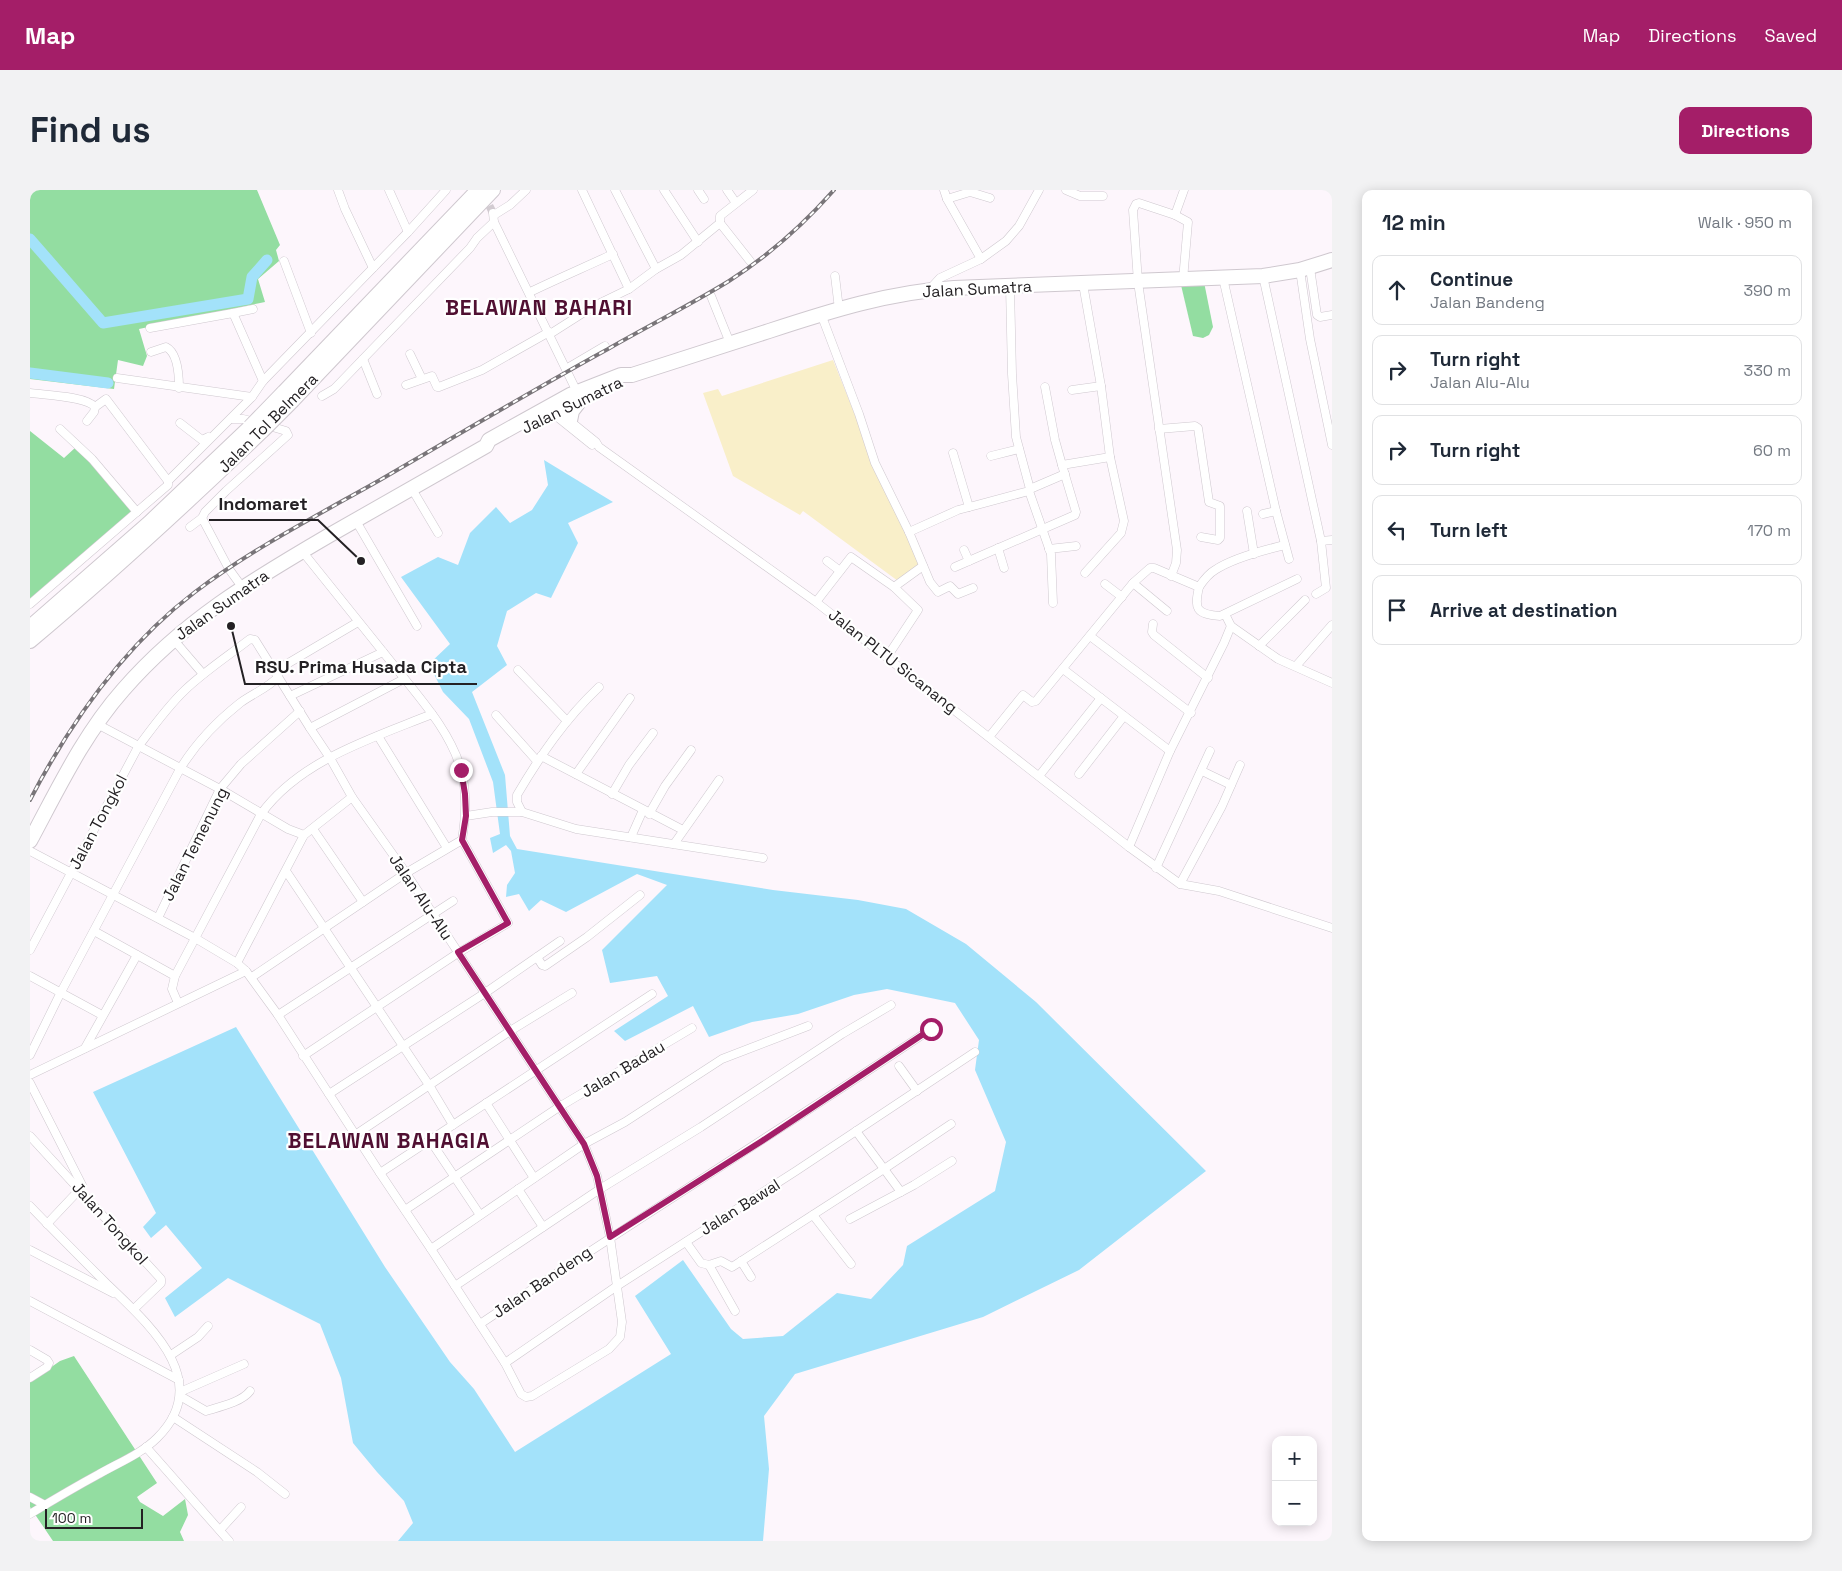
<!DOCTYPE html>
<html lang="en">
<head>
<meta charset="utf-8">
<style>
  body { margin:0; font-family:"Space Grotesk",sans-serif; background:#f2f2f3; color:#1f2937 }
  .controls { position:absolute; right:15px; bottom:15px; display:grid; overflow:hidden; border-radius:10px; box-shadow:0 2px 12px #0003 }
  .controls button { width:45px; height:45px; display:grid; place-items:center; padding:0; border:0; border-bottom:1px solid #e0e1e3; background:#fff; color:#1f2937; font:25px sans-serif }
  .scale { position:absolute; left:15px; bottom:12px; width:98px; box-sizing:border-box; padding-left:5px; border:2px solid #242124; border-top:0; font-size:14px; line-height:18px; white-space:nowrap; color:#242124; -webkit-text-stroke:4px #fff; paint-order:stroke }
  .stop { position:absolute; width:15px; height:15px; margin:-11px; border:4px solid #a41e68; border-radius:50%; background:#fff }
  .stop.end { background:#a41e68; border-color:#fff; box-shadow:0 1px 5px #0008 }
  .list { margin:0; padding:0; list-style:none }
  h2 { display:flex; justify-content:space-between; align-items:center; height:65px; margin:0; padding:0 20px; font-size:21px }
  h2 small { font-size:16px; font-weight:400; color:#747a83 }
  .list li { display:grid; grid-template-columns:32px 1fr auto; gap:15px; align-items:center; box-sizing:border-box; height:70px; margin:0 10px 10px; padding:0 10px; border:1px solid #e0e1e3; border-radius:10px }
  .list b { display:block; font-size:19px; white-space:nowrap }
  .list p { margin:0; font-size:16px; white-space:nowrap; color:#747a83 }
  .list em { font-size:16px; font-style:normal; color:#747a83 }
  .icon { flex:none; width:28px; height:28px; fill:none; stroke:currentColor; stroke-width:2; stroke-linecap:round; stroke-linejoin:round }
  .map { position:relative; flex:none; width:1302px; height:1351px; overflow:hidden; border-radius:10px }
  header { display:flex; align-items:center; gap:30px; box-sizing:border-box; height:70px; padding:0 25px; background:#a41e68; color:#fff }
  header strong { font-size:24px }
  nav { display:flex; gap:28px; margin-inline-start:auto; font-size:18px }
  .intro { display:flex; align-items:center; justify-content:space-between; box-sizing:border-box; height:120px; padding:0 30px }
  h1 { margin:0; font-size:35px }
  .button { padding:12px 22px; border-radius:10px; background:#a41e68; color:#fff; font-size:18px; font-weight:700 }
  main { display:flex; gap:30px; padding:0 30px }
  aside { flex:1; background:#fff; border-radius:10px; box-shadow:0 2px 12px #0003 }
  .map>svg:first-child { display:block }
  .green { fill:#93dda1 }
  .sand { fill:#f9efc9 }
  .water { fill:#a3e2fa }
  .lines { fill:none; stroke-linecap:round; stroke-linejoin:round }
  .river { stroke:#a3e2fa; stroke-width:11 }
  .street-tunnel { stroke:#d2cbd1; stroke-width:8; stroke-dasharray:8 4; stroke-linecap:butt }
  .street-casing { stroke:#cfc8cf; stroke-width:9 }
  .highway-casing { stroke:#cfc8cf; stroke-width:16 }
  .street { stroke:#fff; stroke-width:8 }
  .highway { stroke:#fff; stroke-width:14 }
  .rail-casing { stroke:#797579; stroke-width:4 }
  .rail { stroke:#fff; stroke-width:2; stroke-dasharray:5.5; stroke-linecap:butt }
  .highway-bridge-casing { stroke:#cfc8cf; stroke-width:16; stroke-linecap:butt }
  .highway-bridge { stroke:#fff; stroke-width:14 }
  .route { stroke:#a41e68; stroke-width:6 }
  .labels { text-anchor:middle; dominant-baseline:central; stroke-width:4.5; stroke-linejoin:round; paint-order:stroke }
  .street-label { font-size:16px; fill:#242124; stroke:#fff }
  .district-label { font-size:21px; font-weight:bold; letter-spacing:1px; fill:#501032; stroke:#fff }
  .leader { fill:none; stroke:#242124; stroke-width:2 }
  .callout-dot { fill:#242124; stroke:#fff; stroke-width:2 }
  .callout-label { font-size:18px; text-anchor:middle; font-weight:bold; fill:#242124; stroke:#fff; stroke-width:4.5; stroke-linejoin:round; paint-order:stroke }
</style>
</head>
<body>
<header>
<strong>Map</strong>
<nav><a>Map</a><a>Directions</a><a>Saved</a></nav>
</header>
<div class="intro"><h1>Find us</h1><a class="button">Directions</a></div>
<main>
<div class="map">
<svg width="1302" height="1351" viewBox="0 0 1302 1351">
  <rect width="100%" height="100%" fill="#fdf6fc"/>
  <!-- green -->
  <g class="green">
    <polygon points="0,0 227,0 250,55 246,60 249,71 228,89 235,112 109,139 117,166 113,176 88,170 84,199 0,189"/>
    <polygon points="1174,92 1183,137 1179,145 1173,148 1163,146 1151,95"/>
    <polygon points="0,241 34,268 46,257 66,273 104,323 0,412"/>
    <polygon points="44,1166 127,1293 107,1307 110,1312 133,1326 155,1309 158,1325 150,1342 154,1351 23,1351 0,1317 0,1192 30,1171"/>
  </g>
  <!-- sand -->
  <polygon class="sand" points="803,170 853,295 891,373 868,391 773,321 770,325 703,286 673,203 688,199 692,206"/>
  <!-- water -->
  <polygon class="water" points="514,270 583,312 538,333 548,353 521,408 506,403 477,421 467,456 477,475 442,502 475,585 480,646 487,659 743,700 828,710 876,719 936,754 1006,812 1176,981 1049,1080 953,1127 765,1184 734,1226 739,1279 733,1351 368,1351 383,1333 374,1311 347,1282 323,1253 311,1188 290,1134 198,1088 145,1127 135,1108 172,1078 136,1035 121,1048 113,1037 126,1023 63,902 206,837 355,1077 420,1172 444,1199 485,1262 641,1164 605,1106 653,1070 701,1139 713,1149 753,1146 807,1103 841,1109 873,1075 877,1056 965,1001 976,952 945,880 949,850 925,813 857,799 824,805 768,824 722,832 679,847 663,816 595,851 584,841 638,806 627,786 580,793 572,760 637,695 607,684 536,722 511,710 499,721 489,704 476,707 477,695 485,683 481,661 476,655 463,663 460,648 470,644 463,592 439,529 413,502 399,474 420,454 371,387 408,367 428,375 440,343 466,317 480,333 502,320 518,295"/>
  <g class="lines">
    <!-- river -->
    <g class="river">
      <polyline points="0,49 73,133 218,109 222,87 237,70"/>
      <polyline points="0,183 78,193"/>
    </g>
    <!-- street-tunnel -->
    <polyline class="street-tunnel" points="454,5 463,23"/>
    <defs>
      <g id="street">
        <polyline points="308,0 315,19 343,78"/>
        <polyline points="359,0 378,42"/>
        <polyline points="552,0 599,99"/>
        <polyline points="585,0 626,79"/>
        <polyline points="634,0 668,52"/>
        <polyline points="668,0 674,9"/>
        <polyline points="697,0 706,13"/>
        <polyline points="914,0 917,9 951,69"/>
        <polyline points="1036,0 1050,6 1073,6"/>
        <polyline points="917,9 940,2 960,8"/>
        <polyline points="463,23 464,32 547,202"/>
        <polyline points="464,25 480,15 496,0"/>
        <polyline points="1145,25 1154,0"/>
        <polyline points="690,33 690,26 723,0"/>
        <polyline points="254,71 281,143"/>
        <polyline points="1280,78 1287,125 1290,127 1302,125"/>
        <polyline points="1270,80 1280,149 1302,255"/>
        <polyline points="805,86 809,119"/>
        <polyline points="1233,86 1291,351 1296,398 1286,404"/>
        <polyline points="1193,88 1246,321 1259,369"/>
        <polyline points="1053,94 1071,196 1080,267 1094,331 1091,343 1055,383"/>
        <polyline points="980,97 982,184 986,247 1000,299 999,301 1021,364 1023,413"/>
        <polyline points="899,100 910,88 951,69 976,51 989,36 1009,0"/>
        <path d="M500,102C527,89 555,77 583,64"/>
        <polyline points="681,106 700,153"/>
        <polyline points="203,123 223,119"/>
        <polyline points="791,124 829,224 845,273 879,342 900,392 908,402 920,396 928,404 943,398"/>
        <polyline points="120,138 203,123 233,191"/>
        <polyline points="520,144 564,116 599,99 626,79 651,65 690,33 720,71"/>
        <path d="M121,162L136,157C148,163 149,186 149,198"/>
        <polyline points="380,164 392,189"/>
        <polyline points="333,169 347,204"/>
        <polyline points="536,179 575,156"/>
        <polyline points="87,188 222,207"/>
        <polyline points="376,195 402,186 407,197 409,197 452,180 519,142"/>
        <polyline points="1015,197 1025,250 1032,275"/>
        <polyline points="1042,200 1071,196"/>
        <path d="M0,203C14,205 56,206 65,217L64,222L57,231"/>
        <polyline points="292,206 304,199 440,58 447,48 464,32"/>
        <polyline points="527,211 540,231 566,252 569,257 786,412 1099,657 1150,694 1189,701 1302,738"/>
        <polyline points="517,216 521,222 562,255"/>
        <polyline points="65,217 76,209 138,291"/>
        <polyline points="201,229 213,229 225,232"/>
        <polyline points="150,233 172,250 178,247"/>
        <polyline points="30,239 62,269 107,322"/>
        <polyline points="1129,239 1165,236 1168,238 1179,312 1190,316 1190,348 1188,350 1171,347"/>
        <polyline points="923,263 939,317"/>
        <polyline points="961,266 989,259"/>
        <polyline points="382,299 408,343"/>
        <polyline points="1000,299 1035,284"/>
        <polyline points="1217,321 1224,364"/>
        <polyline points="1233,324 1246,321"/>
        <polyline points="172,328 199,379 212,397"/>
        <polyline points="326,331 387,436"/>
        <polyline points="160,337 172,328 175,322 196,301 258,245 256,241 236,235"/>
        <polyline points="879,342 928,320 999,301"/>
        <polyline points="1291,351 1302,350"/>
        <polyline points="968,358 974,378"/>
        <polyline points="1019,359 1046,356"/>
        <polyline points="934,360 939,371"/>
        <polyline points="797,371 810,381"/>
        <polyline points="925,377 1045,325 1046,322 1032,275 1080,267"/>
        <polyline points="1141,386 1146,373 1147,360 1108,92 1103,20 1106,14 1109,13 1145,25 1158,32 1153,90"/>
        <polyline points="1103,393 1137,421"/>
        <polyline points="1075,394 1092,407"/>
        <polyline points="864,397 893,376"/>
        <path d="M1169,397C1173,391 1178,384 1185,380C1203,368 1234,360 1255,355"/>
        <polyline points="786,412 821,367 864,397 888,420 857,467"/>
        <polyline points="0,414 138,295 138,291 222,207 233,191 378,42 416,0"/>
        <polyline points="1123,434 1122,442 1124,445 1178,488"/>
        <polyline points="1201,436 1248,469 1302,493"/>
        <polyline points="1060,446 1161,523"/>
        <polyline points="143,449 173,484"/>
        <polyline points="1229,456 1275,410"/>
        <polyline points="1266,476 1302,435"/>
        <polyline points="1033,479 1140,561"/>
        <polyline points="488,480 537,531"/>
        <polyline points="245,481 328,432"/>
        <polyline points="260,506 353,462"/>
        <polyline points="466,525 507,571"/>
        <polyline points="67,534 190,599 258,639 274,645"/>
        <polyline points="280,538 374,489"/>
        <polyline points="348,546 417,658"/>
        <path d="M959,547L993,505L1002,512L1006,511L1103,393L1120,378H1124L1169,397C1164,419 1166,424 1190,426L1267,389"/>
        <polyline points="511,566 653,640"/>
        <polyline points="1172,581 1201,595"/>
        <polyline points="546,584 600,508"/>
        <polyline points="1049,584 1094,526"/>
        <polyline points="1009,586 1071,508"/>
        <polyline points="582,604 599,575 623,543"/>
        <path d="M492,622L487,612V605C510,566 535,529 569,497"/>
        <polyline points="619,624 635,596 661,560"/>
        <polyline points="436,626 462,622 492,622 546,639 733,668"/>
        <polyline points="283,639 333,712"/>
        <polyline points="601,647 613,620"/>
        <polyline points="644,654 689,590"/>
        <polyline points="1099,657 1140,561 1194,453 1201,436 1195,424"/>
        <path d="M0,661L165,748L207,773L216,781L248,825L350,983L401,1059L475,1173L491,1204L496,1207L502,1206L579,1159L590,1147L592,1132L580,1047L567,986L554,954L376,683L322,607L300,568L280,538L225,450L220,449C198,466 175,481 155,500C137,517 123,537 108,557L0,760"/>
        <polyline points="1126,678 1180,561"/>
        <polyline points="256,681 399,895 423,935"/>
        <polyline points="1150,694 1192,616 1210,575"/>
        <polyline points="128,728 190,599 211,574 270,521"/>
        <polyline points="64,741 145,786"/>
        <polyline points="507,767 512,775 515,776 557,747 610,705"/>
        <polyline points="207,773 274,645 322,607"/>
        <polyline points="0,786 72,825"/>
        <path d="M222,787L376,683L432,650C436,626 437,602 431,579C420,542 393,512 370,483C337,442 305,402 272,361"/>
        <path d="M148,813L142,799L145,786L231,624C270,570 343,548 402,524"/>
        <polyline points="248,825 423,711"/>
        <polyline points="55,858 107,765"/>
        <path d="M0,865L31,802L150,579C166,553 186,532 210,513C222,504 238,498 248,487"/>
        <polyline points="273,866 428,763 478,733 432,650"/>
        <polyline points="869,876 887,901"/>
        <polyline points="0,885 216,781"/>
        <polyline points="0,893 52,995 50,999 17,1034"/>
        <polyline points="299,904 455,803 530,751"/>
        <polyline points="456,913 504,988"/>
        <polyline points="826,941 871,1002"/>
        <polyline points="325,945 480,841 542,803"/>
        <polyline points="0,946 131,1089 131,1093 104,1119"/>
        <polyline points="400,950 450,1025"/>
        <polyline points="350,983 622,804"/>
        <polyline points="488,999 513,1037"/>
        <path d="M0,1016C25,1042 50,1067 75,1092C116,1132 186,1190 127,1248C111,1264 88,1273 69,1284C45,1297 23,1310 0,1324"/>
        <polyline points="375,1020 529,917 662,838"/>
        <polyline points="783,1025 821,1074"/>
        <polyline points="820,1029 884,995 922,971"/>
        <polyline points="656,1052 671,1073 679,1075 691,1071 702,1077 854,979 921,934"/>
        <polyline points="401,1059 554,954 595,932 692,869 778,836"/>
        <polyline points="0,1060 83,1103"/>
        <polyline points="711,1071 721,1087"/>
        <polyline points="679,1075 705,1121"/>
        <polyline points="425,1096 570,999 671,937 812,844 861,815"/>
        <polyline points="0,1111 149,1190"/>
        <path d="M450,1134C599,1034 752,939 901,839"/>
        <polyline points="0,1160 17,1170 19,1173 17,1177 0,1188"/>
        <polyline points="141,1165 168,1147 178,1136"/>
        <polyline points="475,1173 587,1096 766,981 945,862"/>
        <polyline points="150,1202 214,1174"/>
        <path d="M150,1206L176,1221C189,1217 212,1212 220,1201"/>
        <polyline points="143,1227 227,1282 255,1304"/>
        <polyline points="116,1257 199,1351"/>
        <polyline points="0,1307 15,1315"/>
        <polyline points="190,1340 211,1317"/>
      </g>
      <g id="highway">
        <polyline points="253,203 448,0"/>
        <polyline points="263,210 463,0"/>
        <polyline points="540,231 542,221 552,208"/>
        <polyline points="0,437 119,333 220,237"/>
        <path d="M0,451C81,383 156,314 232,241"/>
        <path d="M0,651C28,599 54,544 93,500C153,431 221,391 298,346C351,316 404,286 456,256L459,250L540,205L591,185H602C648,170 694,155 739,141C800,121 860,102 924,98L1233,86L1270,80L1302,70"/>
      </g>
    </defs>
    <!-- street casing -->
    <use href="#street" class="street-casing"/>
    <!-- highway casing -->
    <use href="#highway" class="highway-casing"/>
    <!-- street -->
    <use href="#street" class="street"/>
    <!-- highway -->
    <use href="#highway" class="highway"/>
    <defs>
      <path id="rail" d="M0,610C41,531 94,456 165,402C222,359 288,325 350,290C426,246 501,201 578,159C618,136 660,115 699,91C738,66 774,34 804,0"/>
    </defs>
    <!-- rail casing -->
    <use href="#rail" class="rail-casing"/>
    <!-- rail -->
    <use href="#rail" class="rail"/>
    <defs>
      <g id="highway-bridge">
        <polyline points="220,237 253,203"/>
        <polyline points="232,241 263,210"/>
      </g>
    </defs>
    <!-- highway-bridge casing -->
    <use href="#highway-bridge" class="highway-bridge-casing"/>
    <!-- highway-bridge -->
    <use href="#highway-bridge" class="highway-bridge"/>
  </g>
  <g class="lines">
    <!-- route -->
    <polyline class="route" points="431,580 435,604 436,626 432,650 478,733 428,762 554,954 567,986 580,1047 732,951 901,839"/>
  </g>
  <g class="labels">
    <!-- street labels -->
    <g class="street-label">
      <text transform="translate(947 99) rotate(-3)">Jalan Sumatra</text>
      <text transform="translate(542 215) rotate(-26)">Jalan Sumatra</text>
      <text transform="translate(238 233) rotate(-45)">Jalan Tol Belmera</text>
      <text transform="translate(192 415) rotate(-35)">Jalan Sumatra</text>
      <text transform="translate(863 471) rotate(38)">Jalan PLTU Sicanang</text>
      <text transform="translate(68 632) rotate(-62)">Jalan Tongkol</text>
      <text transform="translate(165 654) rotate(-63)">Jalan Temenung</text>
      <text transform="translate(391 707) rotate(56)">Jalan Alu-Alu</text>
      <text transform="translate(593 879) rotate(-31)">Jalan Badau</text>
      <text transform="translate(710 1017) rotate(-32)">Jalan Bawal</text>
      <text transform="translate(80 1033) rotate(48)">Jalan Tongkol</text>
      <text transform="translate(512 1092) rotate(-34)">Jalan Bandeng</text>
    </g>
    <!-- district labels -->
    <g class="district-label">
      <text x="509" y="117">BELAWAN BAHARI</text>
      <text x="359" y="950">BELAWAN BAHAGIA</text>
    </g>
  </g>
  <!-- callouts -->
  <path class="leader" d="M331 371L288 330H179M201 436L215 494H447"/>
  <g class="callout-dot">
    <circle cx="331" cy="371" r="5"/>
    <circle cx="201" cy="436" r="5"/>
  </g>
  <g class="callout-label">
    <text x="233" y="320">Indomaret</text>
    <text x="331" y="483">RSU. Prima Husada Cipta</text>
  </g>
</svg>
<div class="controls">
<button>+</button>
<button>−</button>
</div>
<div class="scale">100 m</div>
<div class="stop" style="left:901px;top:839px"></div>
<div class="stop end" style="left:431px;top:580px"></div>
</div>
<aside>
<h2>12 min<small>Walk · 950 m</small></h2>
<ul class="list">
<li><svg class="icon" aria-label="ahead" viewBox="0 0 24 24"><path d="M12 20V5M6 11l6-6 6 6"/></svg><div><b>Continue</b><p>Jalan Bandeng</p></div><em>390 m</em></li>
<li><svg class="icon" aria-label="right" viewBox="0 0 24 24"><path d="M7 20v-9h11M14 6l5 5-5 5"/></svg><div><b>Turn right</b><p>Jalan Alu-Alu</p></div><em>330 m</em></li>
<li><svg class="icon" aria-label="right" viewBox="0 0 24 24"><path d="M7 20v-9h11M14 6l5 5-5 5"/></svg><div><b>Turn right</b></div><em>60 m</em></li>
<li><svg class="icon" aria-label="left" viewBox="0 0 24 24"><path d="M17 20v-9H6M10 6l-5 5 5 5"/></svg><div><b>Turn left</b></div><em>170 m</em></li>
<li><svg class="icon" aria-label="arrive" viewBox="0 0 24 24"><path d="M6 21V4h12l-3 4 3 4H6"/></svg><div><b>Arrive at destination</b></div></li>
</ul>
</aside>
</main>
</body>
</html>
